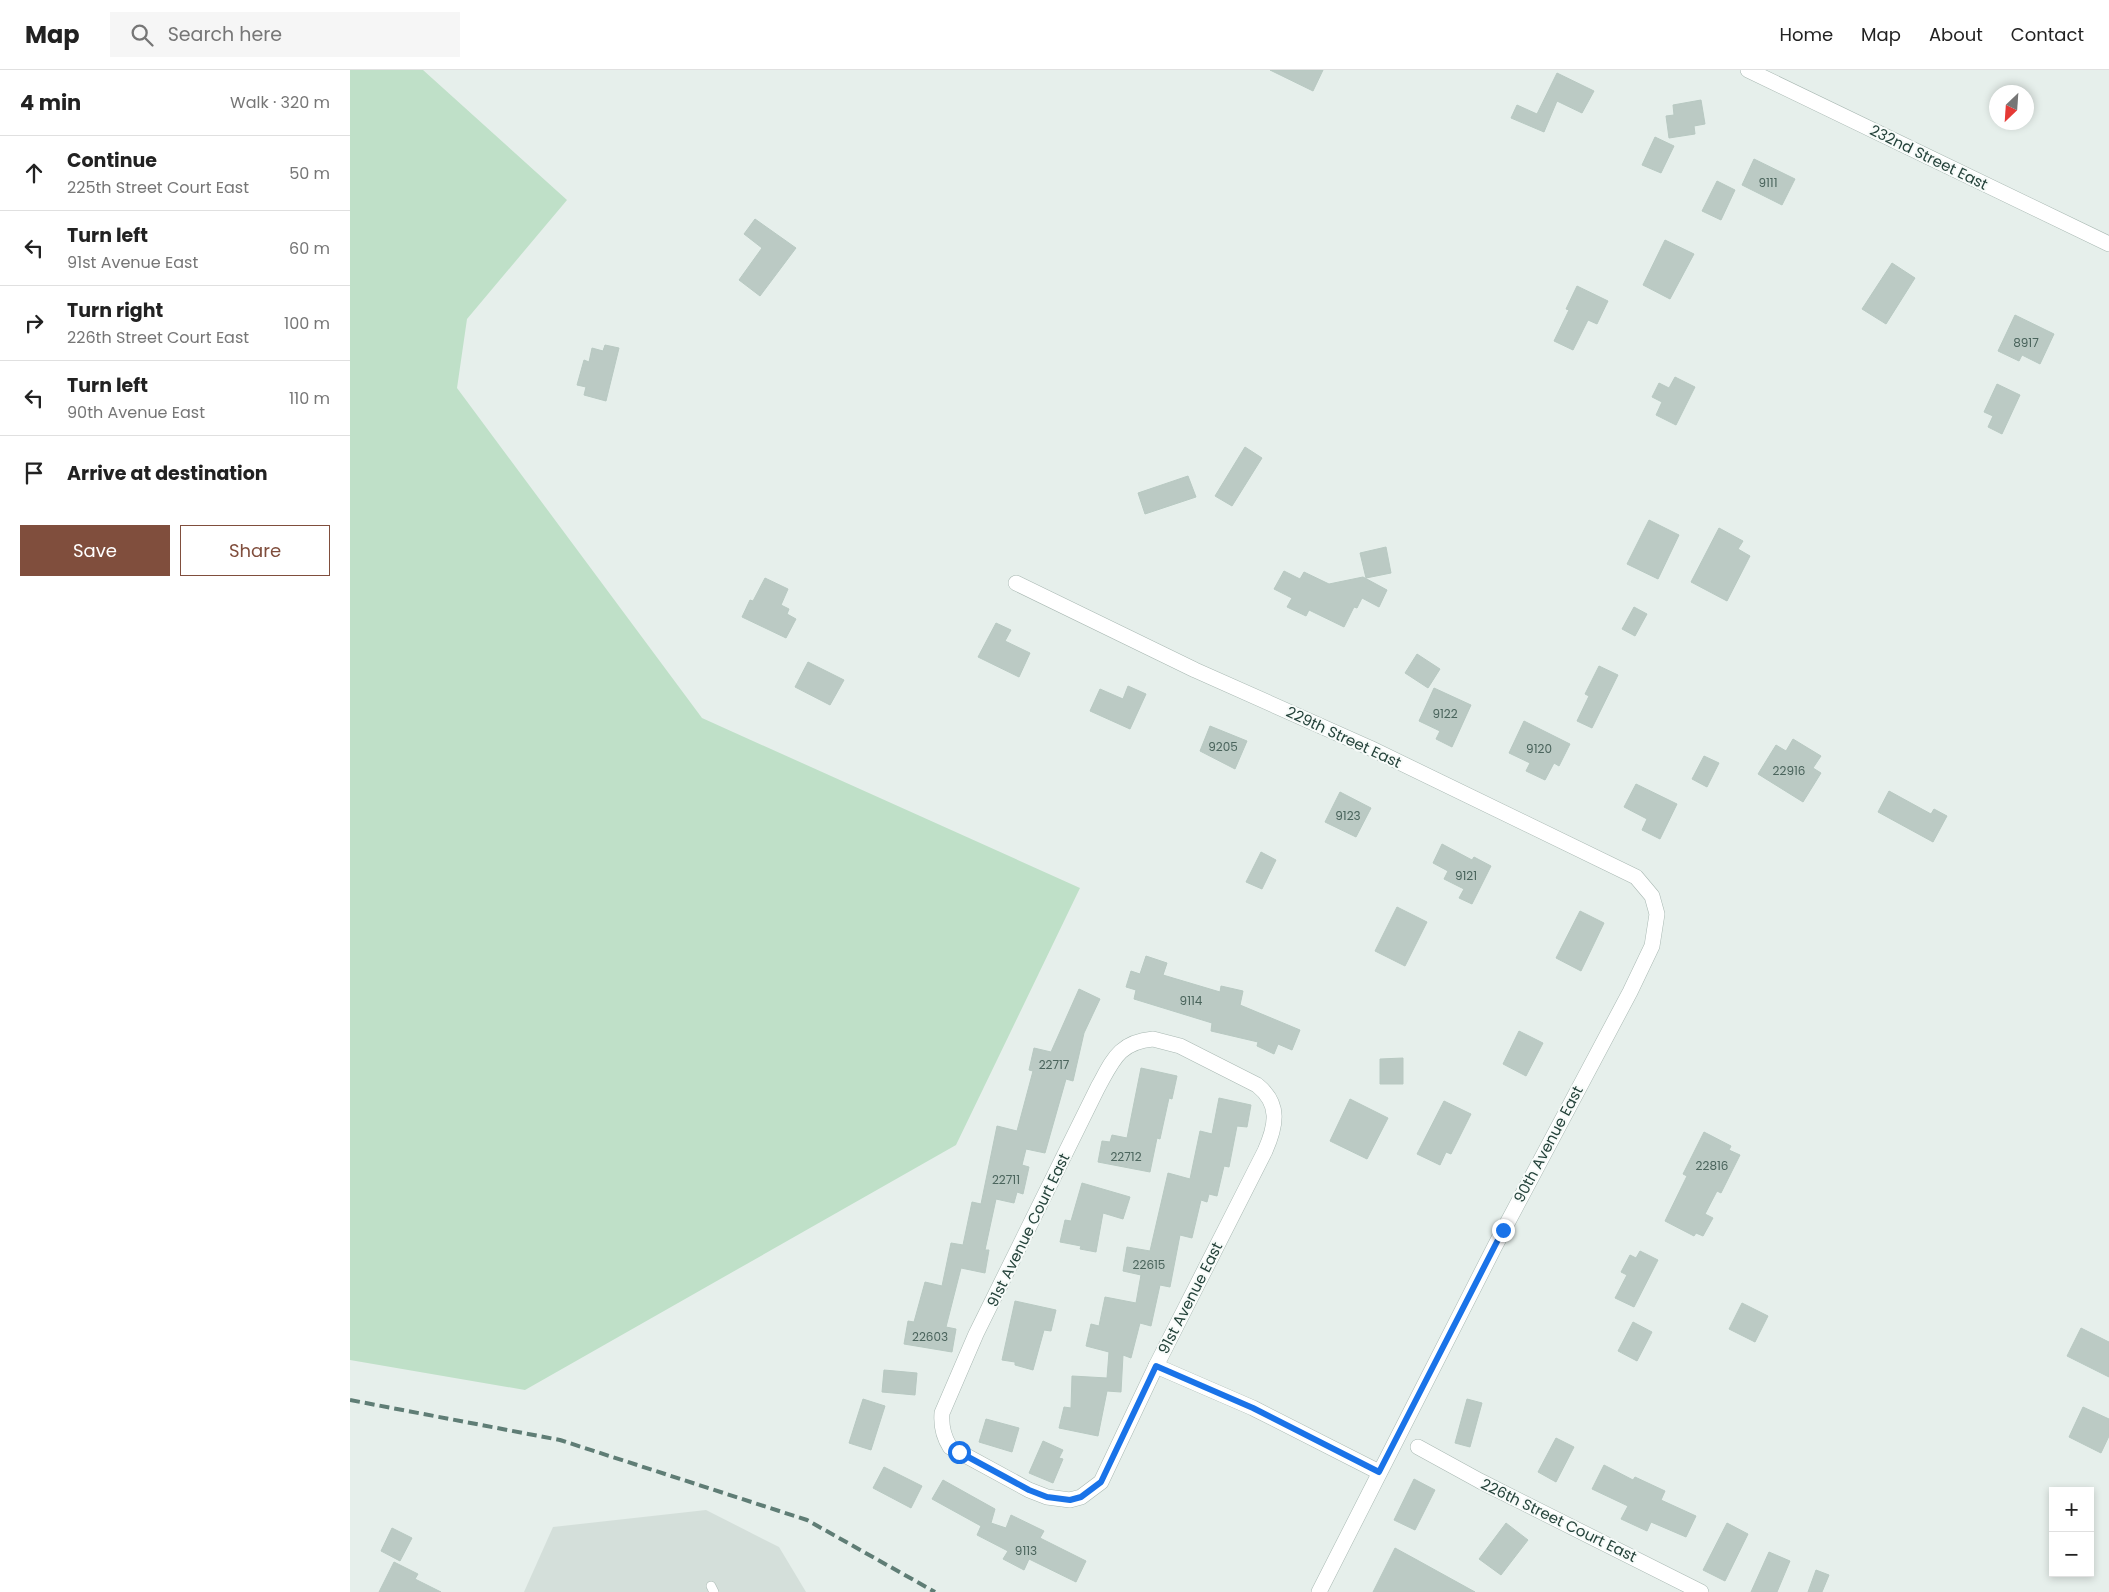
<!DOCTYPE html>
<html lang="en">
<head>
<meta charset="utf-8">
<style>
  body { margin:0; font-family:Poppins,sans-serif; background:#f6f6f6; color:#222 }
  .controls { position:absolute; right:15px; bottom:15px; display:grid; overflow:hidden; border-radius:0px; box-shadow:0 2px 8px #0003 }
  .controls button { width:45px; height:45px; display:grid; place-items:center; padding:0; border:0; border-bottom:1px solid #e0e0e0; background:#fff; color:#222; font:25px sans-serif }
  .compass { position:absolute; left:1639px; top:15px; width:45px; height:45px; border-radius:50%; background:#fff; box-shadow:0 2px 8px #0003; rotate:205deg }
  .stop { position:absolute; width:15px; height:15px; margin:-11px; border:4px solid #1a73e8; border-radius:50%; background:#fff }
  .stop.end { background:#1a73e8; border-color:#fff; box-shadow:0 1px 5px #0008 }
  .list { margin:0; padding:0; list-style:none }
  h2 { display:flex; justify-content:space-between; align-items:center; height:65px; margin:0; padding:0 20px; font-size:21px }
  h2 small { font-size:16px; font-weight:400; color:#767676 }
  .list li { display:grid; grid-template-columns:32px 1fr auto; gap:15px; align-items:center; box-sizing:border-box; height:75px; padding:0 20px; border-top:1px solid #e0e0e0 }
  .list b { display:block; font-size:19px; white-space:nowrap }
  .list p { margin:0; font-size:16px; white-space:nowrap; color:#767676 }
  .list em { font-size:16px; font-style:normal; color:#767676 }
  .actions { display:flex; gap:10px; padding:15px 20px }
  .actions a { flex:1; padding:11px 0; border:1px solid #804e3d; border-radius:0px; text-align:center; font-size:18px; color:#804e3d }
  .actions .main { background:#804e3d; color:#fff }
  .icon { flex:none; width:28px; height:28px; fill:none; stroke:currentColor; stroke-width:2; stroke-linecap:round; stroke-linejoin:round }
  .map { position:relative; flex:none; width:1759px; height:1522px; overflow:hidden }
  header { display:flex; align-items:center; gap:30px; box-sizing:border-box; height:70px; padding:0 25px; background:#fff; border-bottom:1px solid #e0e0e0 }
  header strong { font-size:24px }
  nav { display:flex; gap:28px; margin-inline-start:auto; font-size:18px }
  .search { width:350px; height:45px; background:#f6f6f6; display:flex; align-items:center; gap:12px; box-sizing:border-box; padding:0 18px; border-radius:0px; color:#767676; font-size:19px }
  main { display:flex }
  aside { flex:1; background:#fff }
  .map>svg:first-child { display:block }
  .built { fill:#d4dfda }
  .green { fill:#bfe0c8 }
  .building { fill:#bbcac4; stroke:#b8c9c2 }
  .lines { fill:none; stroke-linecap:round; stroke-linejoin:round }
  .service-casing { stroke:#a8b8b2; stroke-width:10 }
  .minor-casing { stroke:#a8b8b2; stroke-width:16 }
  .service { stroke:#fff; stroke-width:9 }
  .minor { stroke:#fff; stroke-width:15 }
  .rail { stroke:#5f7d75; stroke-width:4; stroke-dasharray:10 5; stroke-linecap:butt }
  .route { stroke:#1a73e8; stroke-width:6 }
  .labels { text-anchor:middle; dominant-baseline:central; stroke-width:4; stroke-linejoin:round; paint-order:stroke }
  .number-label { font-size:12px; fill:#4a645c }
  .street-label { font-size:15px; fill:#24423a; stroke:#f7fbf9 }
</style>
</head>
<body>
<header>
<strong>Map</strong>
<div class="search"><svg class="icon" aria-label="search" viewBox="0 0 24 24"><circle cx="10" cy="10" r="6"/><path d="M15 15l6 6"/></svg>Search here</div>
<nav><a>Home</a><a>Map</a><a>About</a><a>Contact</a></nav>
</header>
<main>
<aside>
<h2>4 min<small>Walk · 320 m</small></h2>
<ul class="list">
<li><svg class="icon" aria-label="ahead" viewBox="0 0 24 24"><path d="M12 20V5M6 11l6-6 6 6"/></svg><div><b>Continue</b><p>225th Street Court East</p></div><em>50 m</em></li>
<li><svg class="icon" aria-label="left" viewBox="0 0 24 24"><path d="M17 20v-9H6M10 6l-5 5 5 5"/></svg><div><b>Turn left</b><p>91st Avenue East</p></div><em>60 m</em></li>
<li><svg class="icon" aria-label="right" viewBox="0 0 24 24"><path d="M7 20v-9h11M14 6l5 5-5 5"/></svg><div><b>Turn right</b><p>226th Street Court East</p></div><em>100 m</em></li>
<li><svg class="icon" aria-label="left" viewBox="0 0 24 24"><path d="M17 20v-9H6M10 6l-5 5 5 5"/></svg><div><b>Turn left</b><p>90th Avenue East</p></div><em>110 m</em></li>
<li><svg class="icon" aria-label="arrive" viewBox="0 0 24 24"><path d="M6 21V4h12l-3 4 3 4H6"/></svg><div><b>Arrive at destination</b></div></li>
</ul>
<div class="actions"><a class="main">Save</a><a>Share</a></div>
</aside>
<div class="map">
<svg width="1759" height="1522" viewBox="0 0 1759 1522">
  <rect width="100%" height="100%" fill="#e6efeb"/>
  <!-- built -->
  <polygon class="built" points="356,1440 429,1477 456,1522 174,1522 203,1457"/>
  <!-- green -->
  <polygon class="green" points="0,0 73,0 217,130 117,249 107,318 352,648 730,818 606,1075 175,1320 0,1290"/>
  <!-- building -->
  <g class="building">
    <polygon points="920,0 973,0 963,21"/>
    <polygon points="1207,3 1244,21 1232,43 1207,31 1194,62 1161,48 1167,35 1187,44"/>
    <polygon points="1351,30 1355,54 1344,56 1345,64 1319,68 1316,46 1324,45 1323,35"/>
    <polygon points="1305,67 1324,76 1311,103 1292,95"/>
    <polygon points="1404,89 1445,109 1432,135 1392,115"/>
    <polygon points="1367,111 1385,120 1371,150 1352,141"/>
    <polygon points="405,149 446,178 410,226 389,210 412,178 394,164"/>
    <polygon points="1315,170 1344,184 1320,229 1293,215"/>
    <polygon points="1542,193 1565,208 1536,254 1512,239"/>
    <polygon points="1227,216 1258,231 1247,254 1238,250 1223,280 1204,271 1219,240 1216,239"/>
    <polygon points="1665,245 1704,264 1690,294 1672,285 1669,291 1648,281"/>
    <polygon points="255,275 269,278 256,331 234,325 236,317 227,315 234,290 239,292 242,278 253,281"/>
    <polygon points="1325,307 1345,317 1326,355 1306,345 1312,332 1302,327 1309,313 1319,318"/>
    <polygon points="1647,314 1670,325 1652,364 1638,357 1643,346 1634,342"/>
    <polygon points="895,377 912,388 882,436 865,426"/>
    <polygon points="838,406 846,427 795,444 788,423"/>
    <polygon points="1299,450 1329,465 1308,509 1277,494"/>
    <polygon points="1369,458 1393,471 1388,479 1400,486 1377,531 1341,512"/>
    <polygon points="1036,477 1041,503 1016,508 1010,483"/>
    <polygon points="934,501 950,509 954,502 979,514 1013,507 1037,520 1029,537 1012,528 1007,538 1004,537 994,557 959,540 956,546 937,537 942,528 924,519"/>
    <polygon points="415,508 438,519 431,535 439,539 437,544 446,549 436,568 392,547 400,530 403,531"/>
    <polygon points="1284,537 1297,544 1285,566 1272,559"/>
    <polygon points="646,553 661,560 655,571 680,583 669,607 628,587"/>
    <polygon points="1067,584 1090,599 1078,618 1055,603"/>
    <polygon points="458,592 494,610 480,635 445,617"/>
    <polygon points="1249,596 1268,605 1242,658 1227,651 1239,626 1235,624"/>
    <polygon points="778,616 796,624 780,659 740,641 750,619 773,629"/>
    <polygon points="1084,618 1121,635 1102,677 1086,669 1090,661 1069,651"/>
    <polygon points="1174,651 1220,674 1209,696 1204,693 1195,710 1176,701 1180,693 1159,683"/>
    <polygon points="860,656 897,671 885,699 850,681"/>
    <polygon points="1443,669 1471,686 1463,698 1471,703 1453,732 1408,704 1426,675 1436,681"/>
    <polygon points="1354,686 1369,693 1357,717 1342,709"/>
    <polygon points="1286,714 1327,734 1310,769 1292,760 1297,749 1274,737"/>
    <polygon points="1539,721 1581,744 1584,739 1597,746 1583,772 1528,742"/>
    <polygon points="990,722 1021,738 1006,767 975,752"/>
    <polygon points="1092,774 1122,790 1124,787 1141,796 1122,834 1109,828 1114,819 1094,809 1098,801 1083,793"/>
    <polygon points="911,782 926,790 912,819 896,812"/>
    <polygon points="1047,837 1077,852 1055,896 1025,881"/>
    <polygon points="1230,841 1254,853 1231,901 1206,888"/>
    <polygon points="796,886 817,893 813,905 870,922 871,916 893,921 890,935 950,960 942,980 928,974 924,984 907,976 908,972 861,961 862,953 784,929 786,920 776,917 781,901 790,904"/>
    <polygon points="729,919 750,929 734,963 723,1011 716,1009 695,1083 676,1079 672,1095 679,1097 673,1124 667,1122 664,1133 646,1129 635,1180 639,1180 635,1203 611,1198 596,1257 606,1259 602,1282 554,1274 558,1251 564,1252 575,1212 592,1216 601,1173 613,1175 622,1132 631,1134 647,1056 667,1061 683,1001 679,1000 684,978 701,982"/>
    <polygon points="1169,961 1193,973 1176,1006 1153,994"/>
    <polygon points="1053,988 1053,1014 1030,1014 1030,989"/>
    <polygon points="791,998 827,1006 822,1029 819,1028 810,1069 807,1068 800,1102 748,1092 752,1071 760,1072 762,1065 777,1068"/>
    <polygon points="869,1028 901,1035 897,1057 887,1056 879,1097 874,1096 867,1126 859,1124 857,1132 851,1130 842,1168 830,1165 820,1217 810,1215 801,1256 790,1253 781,1288 773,1285 771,1322 757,1321 748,1366 709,1358 714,1337 721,1338 722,1306 757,1308 759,1282 736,1276 741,1254 749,1256 755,1227 786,1233 791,1205 773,1201 777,1177 800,1181 818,1103 840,1109 850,1061 862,1064"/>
    <polygon points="1000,1029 1038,1048 1017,1089 980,1071"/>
    <polygon points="1094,1031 1121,1044 1101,1084 1096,1082 1090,1095 1067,1084"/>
    <polygon points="1354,1062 1381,1076 1379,1080 1390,1085 1371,1123 1367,1121 1355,1144 1363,1148 1353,1166 1346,1163 1344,1166 1315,1151 1337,1106 1333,1104"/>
    <polygon points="732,1113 780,1127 773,1149 753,1143 746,1182 730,1179 731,1176 710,1172 715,1150 721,1151"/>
    <polygon points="1290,1181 1308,1190 1284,1237 1265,1228 1277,1205 1271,1202 1280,1185 1286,1188"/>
    <polygon points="665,1231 706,1240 701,1261 694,1260 683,1300 665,1295 665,1292 652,1290"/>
    <polygon points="1392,1233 1418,1246 1405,1272 1379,1259"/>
    <polygon points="1283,1252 1302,1262 1287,1291 1268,1281"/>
    <polygon points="1731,1258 1759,1272 1759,1307 1717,1286"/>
    <polygon points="534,1300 567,1303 565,1325 532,1322"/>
    <polygon points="513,1329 535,1336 521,1380 499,1373"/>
    <polygon points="1117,1329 1132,1333 1120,1377 1105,1373"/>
    <polygon points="1733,1337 1759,1349 1759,1366 1751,1383 1719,1367"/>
    <polygon points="636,1349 669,1358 662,1382 629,1372"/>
    <polygon points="1206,1368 1224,1377 1206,1412 1188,1402"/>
    <polygon points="693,1371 713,1380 709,1388 713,1389 703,1413 679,1403"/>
    <polygon points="1254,1395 1283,1410 1285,1407 1315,1421 1311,1430 1346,1446 1336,1467 1301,1452 1297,1461 1271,1449 1278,1436 1242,1419"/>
    <polygon points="534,1397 572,1416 561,1438 523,1418"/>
    <polygon points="1064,1409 1085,1420 1065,1460 1044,1450"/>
    <polygon points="593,1410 645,1439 641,1453 656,1458 661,1445 694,1461 690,1468 736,1491 726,1512 679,1489 674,1500 653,1489 658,1481 627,1465 631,1456 582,1429"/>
    <polygon points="1156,1453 1178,1470 1151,1505 1129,1489"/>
    <polygon points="1377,1453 1398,1464 1375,1511 1353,1500"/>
    <polygon points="42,1458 62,1468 50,1491 31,1481"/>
    <polygon points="1045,1478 1067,1490 1125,1522 1023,1522"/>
    <polygon points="1419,1482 1440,1491 1427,1522 1401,1522"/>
    <polygon points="44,1492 68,1504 65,1509 91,1522 29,1522"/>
    <polygon points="1466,1500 1479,1505 1472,1522 1458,1522"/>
  </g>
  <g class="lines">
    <defs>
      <polyline id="service" points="361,1516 364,1522"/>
      <g id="minor">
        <polyline points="1398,0 1759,174"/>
        <polyline points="666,513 845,600 1020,678 1286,807 1302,826 1307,844 1302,876 1280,922 1145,1176 969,1522"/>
        <path d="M803,969L830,976L907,1015C931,1034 926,1056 915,1081L806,1296L751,1412L731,1427L720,1430L697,1427L679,1420L600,1377C593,1366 591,1355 592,1343L626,1264L748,1017C763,990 769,972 803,969Z"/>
        <polyline points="806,1296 903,1338 1029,1402"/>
        <polyline points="1068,1377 1130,1411 1351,1522"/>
      </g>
    </defs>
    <!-- service casing -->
    <use href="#service" class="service-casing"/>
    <!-- minor casing -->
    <use href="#minor" class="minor-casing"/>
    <!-- service -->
    <use href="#service" class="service"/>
    <!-- minor -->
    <use href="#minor" class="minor"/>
    <!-- rail -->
    <polyline class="rail" points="0,1330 210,1370 457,1450 585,1522"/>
  </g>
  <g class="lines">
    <!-- route -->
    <polyline class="route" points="609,1382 679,1420 697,1427 720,1430 731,1427 751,1412 806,1296 903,1338 1029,1402 1153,1160"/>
  </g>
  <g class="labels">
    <!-- number labels -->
    <g class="number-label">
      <text x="1418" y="112">9111</text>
      <text x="1676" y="272">8917</text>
      <text x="1095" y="643">9122</text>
      <text x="873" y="676">9205</text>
      <text x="1189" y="678">9120</text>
      <text x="1439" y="700">22916</text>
      <text x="998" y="745">9123</text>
      <text x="1116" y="805">9121</text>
      <text x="841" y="930">9114</text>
      <text x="704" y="994">22717</text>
      <text x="776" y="1086">22712</text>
      <text x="1362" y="1095">22816</text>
      <text x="656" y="1109">22711</text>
      <text x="799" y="1194">22615</text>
      <text x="580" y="1266">22603</text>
      <text x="676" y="1480">9113</text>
    </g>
    <!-- street labels -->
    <g class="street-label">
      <text transform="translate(1579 87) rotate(26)">232nd Street East</text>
      <text transform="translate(994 667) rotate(25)">229th Street East</text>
      <text transform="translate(1198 1074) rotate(-62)">90th Avenue East</text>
      <text transform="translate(678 1160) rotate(-64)">91st Avenue Court East</text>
      <text transform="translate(840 1228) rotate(-63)">91st Avenue East</text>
      <text transform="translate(1209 1450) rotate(26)">226th Street Court East</text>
    </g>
  </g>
</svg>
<div class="controls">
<button>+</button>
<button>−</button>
</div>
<svg class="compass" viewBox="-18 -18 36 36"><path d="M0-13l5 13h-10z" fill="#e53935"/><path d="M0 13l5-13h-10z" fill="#767676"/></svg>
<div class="stop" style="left:609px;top:1382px"></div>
<div class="stop end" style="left:1153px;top:1160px"></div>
</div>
</main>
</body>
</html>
